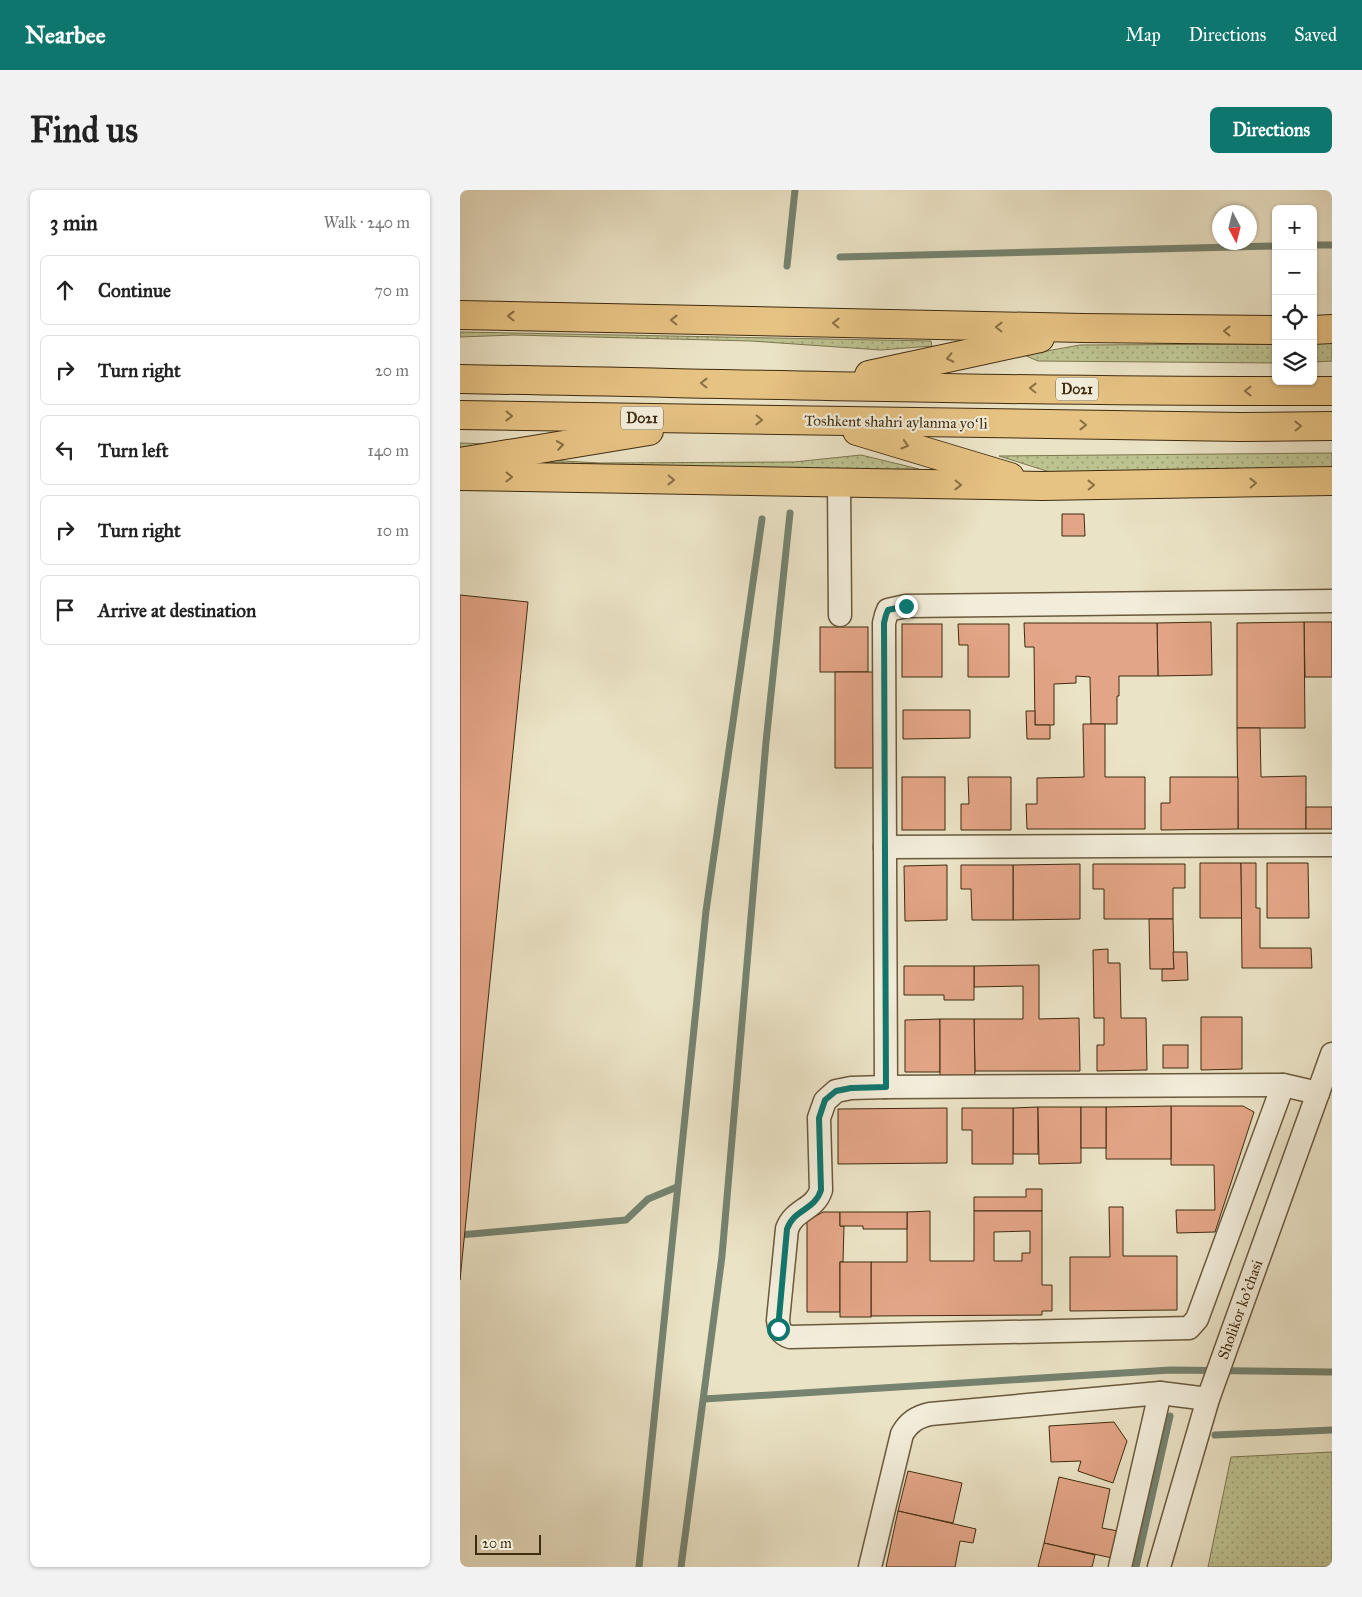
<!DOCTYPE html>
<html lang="en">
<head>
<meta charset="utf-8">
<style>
  body { margin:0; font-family:"IM FELL Great Primer",serif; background:#f2f2f2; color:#222 }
  .controls { position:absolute; right:15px; top:15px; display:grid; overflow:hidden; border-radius:8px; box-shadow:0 1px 4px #0004 }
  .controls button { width:45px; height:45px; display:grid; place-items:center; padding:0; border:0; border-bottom:1px solid #e0e0e0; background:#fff; color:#222; font:25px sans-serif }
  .compass { position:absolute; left:752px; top:15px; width:45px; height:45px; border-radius:50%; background:#fff; box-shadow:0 1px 4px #0004; rotate:173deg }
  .scale { position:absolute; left:15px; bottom:12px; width:66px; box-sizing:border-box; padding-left:5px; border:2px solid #3f2b0e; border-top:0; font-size:14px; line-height:18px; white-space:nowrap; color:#3f2b0e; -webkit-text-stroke:4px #f2edda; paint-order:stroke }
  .stop { position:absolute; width:15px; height:15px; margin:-11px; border:4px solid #0f766e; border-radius:50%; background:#fff }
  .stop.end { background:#0f766e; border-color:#fff; box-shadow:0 1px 5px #0008 }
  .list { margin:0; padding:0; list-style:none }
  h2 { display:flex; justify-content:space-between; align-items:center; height:65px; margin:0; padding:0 20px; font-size:21px }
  h2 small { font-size:16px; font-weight:400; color:#767676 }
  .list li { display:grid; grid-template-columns:32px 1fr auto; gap:15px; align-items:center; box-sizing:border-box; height:70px; margin:0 10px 10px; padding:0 10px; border:1px solid #e0e0e0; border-radius:8px }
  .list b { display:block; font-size:19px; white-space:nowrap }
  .list em { font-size:16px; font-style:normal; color:#767676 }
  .icon { flex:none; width:28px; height:28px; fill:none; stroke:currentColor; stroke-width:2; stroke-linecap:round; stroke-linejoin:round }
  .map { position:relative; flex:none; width:872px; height:1377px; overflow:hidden; border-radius:8px }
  header { display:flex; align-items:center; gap:30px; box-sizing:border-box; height:70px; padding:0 25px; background:#0f766e; color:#fff }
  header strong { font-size:24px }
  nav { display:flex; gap:28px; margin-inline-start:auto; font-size:18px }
  .intro { display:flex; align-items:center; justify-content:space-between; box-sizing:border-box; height:120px; padding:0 30px }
  h1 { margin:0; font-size:35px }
  .button { padding:12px 22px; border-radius:8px; background:#0f766e; color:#fff; font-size:18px; font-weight:700 }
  main { display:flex; gap:30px; padding:0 30px }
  aside { flex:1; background:#fff; border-radius:8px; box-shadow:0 1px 4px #0004 }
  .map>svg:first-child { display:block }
  .grass { fill:url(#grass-dots); stroke:#7e7650 }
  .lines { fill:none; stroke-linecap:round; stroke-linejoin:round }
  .stream { stroke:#758370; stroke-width:7 }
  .building { fill:#e3a587; stroke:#3f2b0e; fill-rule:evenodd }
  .minor-casing { stroke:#6a593c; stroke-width:25 }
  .highway-casing { stroke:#3f2b0e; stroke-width:30 }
  .minor { stroke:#f2edda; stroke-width:22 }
  .highway { stroke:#e6c283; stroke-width:28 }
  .oneway { stroke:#8a6f43 }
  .route { stroke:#0f766e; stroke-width:6 }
  .labels { text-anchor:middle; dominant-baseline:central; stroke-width:4.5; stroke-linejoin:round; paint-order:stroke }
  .shield { fill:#f2edda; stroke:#75654b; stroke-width:1 }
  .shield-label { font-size:14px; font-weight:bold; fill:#3f2b0e }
  .street-label { font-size:15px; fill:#3f2b0e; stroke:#f2edda }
</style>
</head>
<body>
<header>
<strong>Nearbee</strong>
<nav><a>Map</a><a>Directions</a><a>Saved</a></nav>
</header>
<div class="intro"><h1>Find us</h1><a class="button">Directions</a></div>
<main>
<aside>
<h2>3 min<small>Walk · 240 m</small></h2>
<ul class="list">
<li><svg class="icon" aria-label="ahead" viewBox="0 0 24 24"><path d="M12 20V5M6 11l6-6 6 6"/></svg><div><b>Continue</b></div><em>70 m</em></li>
<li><svg class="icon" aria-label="right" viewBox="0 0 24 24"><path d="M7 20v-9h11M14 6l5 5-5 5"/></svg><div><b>Turn right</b></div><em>20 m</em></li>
<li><svg class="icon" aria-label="left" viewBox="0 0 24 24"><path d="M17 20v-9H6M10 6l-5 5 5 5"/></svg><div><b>Turn left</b></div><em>140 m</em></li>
<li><svg class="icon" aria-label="right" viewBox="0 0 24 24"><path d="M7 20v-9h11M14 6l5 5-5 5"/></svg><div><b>Turn right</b></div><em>10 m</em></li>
<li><svg class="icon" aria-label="arrive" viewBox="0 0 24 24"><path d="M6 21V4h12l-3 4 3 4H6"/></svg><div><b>Arrive at destination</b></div></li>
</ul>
</aside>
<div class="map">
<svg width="872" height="1377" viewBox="0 0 872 1377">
  <defs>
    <pattern id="grass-dots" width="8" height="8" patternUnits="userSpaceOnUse" patternTransform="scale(1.25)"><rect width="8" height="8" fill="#bdc291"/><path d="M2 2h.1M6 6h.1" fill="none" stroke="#9b9e75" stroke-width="1.8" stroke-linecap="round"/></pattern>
  </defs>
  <rect width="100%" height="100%" fill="#ebe3c6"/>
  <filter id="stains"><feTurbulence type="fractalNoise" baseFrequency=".004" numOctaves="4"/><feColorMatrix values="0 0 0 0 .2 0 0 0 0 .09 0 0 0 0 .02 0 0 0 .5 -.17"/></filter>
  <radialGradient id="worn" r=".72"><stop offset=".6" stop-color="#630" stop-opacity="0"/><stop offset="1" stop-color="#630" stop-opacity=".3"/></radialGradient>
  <!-- grass -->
  <g class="grass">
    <polygon points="0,142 471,151 472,156 421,160 291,151 54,145 0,147"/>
    <polygon points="872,152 872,171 853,172 853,153"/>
    <polygon points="816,154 816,173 578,171 564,165 620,155"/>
    <polygon points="0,253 29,254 67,269 140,273 334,272 401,265 459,279 356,281 0,270"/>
    <polygon points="872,263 872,281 593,283 539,266"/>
    <polygon points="872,1262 872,1377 748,1377 771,1267"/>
  </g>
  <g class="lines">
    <!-- stream -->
    <g class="stream">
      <polyline points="853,55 872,55"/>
      <polyline points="380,67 816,56"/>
      <polyline points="327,76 335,0"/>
      <polyline points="0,1045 166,1030 188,1009 217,997"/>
      <polyline points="244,1209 711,1180 872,1182"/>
      <polyline points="755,1245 872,1240"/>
      <polyline points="179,1377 246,721 302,329"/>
      <polyline points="221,1377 262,1066 306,552 330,323"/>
      <polyline points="676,1377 710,1226"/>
    </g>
  </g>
  <!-- building -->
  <g class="building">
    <polygon points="602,324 624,324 625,346 602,346"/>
    <polygon points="0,405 68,412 0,1090"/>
    <polygon points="751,432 752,485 698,486 697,433"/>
    <polygon points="844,432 872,432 872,487 845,487"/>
    <polygon points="844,432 845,538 777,538 777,433"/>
    <polygon points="564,433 697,433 698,486 659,486 659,506 657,506 657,534 631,534 630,487 616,486 616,493 594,494 594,535 575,535 574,457 565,457"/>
    <rect x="442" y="434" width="40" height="53"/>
    <polygon points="498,434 549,434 549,487 508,487 508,455 499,455"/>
    <rect x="360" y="437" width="48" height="45"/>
    <polygon points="375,482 413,482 414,578 375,578"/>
    <polygon points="443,520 510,520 510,548 443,549"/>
    <polygon points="566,521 575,521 575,535 590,535 590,549 567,549"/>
    <polygon points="623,534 645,534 645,587 685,587 685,639 567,639 566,614 577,614 577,588 624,587"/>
    <polygon points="777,538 800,538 801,587 846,586 846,639 778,639"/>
    <rect x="442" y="587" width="43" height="53"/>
    <polygon points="508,587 551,587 551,640 501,640 501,614 509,614"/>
    <polygon points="710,587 778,587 778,639 701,640 701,613 710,613"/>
    <rect x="846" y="617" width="26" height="22"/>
    <polygon points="740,673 781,673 782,728 740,728"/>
    <polygon points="781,673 796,673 796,718 800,718 800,758 851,758 852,778 782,778"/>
    <polygon points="807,673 848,673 849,728 807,728"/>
    <polygon points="620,674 620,729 553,730 553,675"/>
    <polygon points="633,674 725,674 725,698 713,698 713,729 644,729 644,699 633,699"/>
    <polygon points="487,675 487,730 445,731 444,676"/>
    <polygon points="501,675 553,675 553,730 512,730 511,699 501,699"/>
    <polygon points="689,729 713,729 714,779 690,779"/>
    <polygon points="648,759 648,773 660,773 661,828 686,828 687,880 637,881 637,855 644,855 644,828 634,828 633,760"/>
    <polygon points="713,762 727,762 728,790 702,791 702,779 714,779"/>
    <polygon points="579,775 579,829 619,828 620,881 515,881 514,829 563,829 563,796 514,797 514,776"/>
    <polygon points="444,776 514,776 514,810 484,810 484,805 444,805"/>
    <polygon points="741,827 782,827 782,879 741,880"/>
    <polygon points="480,829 480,882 445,882 445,830"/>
    <polygon points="480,829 514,829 515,887 480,887"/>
    <rect x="703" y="855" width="25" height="23"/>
    <polygon points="711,916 783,916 794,922 755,1042 717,1043 716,1020 755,1020 754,975 711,975"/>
    <polygon points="711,916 711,969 646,969 646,917"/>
    <polygon points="578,917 578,964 553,964 553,918"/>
    <polygon points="578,917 621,917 621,973 579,974"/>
    <rect x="621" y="917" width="25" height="41"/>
    <polygon points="487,918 487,973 378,974 378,919"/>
    <polygon points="502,918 553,918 553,974 512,974 512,940 502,940"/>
    <polygon points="566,999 582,999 582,1021 514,1021 514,1007 566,1007"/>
    <polygon points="649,1017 663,1017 663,1066 717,1066 717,1120 610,1121 610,1067 650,1067"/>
    <path d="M470,1021V1071H514V1021H582V1095H592V1121H582V1125L411,1126V1072H447V1022ZM570,1041V1063H562V1071H534V1042Z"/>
    <polygon points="363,1022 380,1022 380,1036 384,1036 383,1072 380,1072 380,1122 347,1122 347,1031"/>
    <polygon points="380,1022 447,1022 447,1039 403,1039 403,1036 380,1036"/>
    <rect x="380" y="1072" width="31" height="55"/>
    <polygon points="654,1232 667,1251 653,1293 618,1281 621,1271 591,1272 589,1236"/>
    <polygon points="448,1281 502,1293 493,1333 438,1321"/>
    <polygon points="599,1287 650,1299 642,1338 658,1341 652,1368 584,1353"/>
    <polygon points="438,1321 516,1339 513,1353 500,1351 495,1377 426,1377"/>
    <polygon points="584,1353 635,1365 632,1377 578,1377"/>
  </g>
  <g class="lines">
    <defs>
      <g id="minor">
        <polyline points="379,292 380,425"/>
        <polyline points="425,657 872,655"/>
        <path d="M426,897L391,898L376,901L365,911L359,928L361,1000C355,1020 334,1019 327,1039L318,1130C319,1140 321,1144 330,1147L729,1138L737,1129L823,895"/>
        <polyline points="858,903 823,895 426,897 424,433 426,425 428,420 446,416 872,411"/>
        <path d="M410,1377L442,1244C449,1232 457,1227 470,1224L700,1203L748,1209"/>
        <polyline points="660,1377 700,1203"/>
        <path id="s1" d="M699,1377L748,1209L872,864"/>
      </g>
      <g id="highway">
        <polyline points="0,125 623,138 816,140"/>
        <polyline points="853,140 872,139"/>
        <polyline points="409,185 580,148"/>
        <path d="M0,189C291,194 581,202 872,201"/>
        <polyline points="0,225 781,237 872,236"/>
        <polyline points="397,241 550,287"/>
        <polyline points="0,272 189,241"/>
        <polyline points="0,286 582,296 872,291"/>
      </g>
    </defs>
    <!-- minor casing -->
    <use href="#minor" class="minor-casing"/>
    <!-- highway casing -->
    <use href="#highway" class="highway-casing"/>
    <!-- minor -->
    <use href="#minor" class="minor"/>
    <!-- highway -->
    <use href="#highway" class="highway"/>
  </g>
  <!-- one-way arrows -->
  <defs><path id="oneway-chevron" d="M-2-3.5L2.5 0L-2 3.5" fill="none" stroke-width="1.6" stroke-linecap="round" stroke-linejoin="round" transform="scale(1.25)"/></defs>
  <g class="oneway">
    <use href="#oneway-chevron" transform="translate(51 126) rotate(-179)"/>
    <use href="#oneway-chevron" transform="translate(214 130) rotate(-179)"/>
    <use href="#oneway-chevron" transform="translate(376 133) rotate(-179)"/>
    <use href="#oneway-chevron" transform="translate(539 137) rotate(-179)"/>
    <use href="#oneway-chevron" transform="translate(767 141) rotate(-180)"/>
    <use href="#oneway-chevron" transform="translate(490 168) rotate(168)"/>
    <use href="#oneway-chevron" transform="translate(244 193) rotate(-179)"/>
    <use href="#oneway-chevron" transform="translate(573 198) rotate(-179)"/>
    <use href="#oneway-chevron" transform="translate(788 201) rotate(180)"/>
    <use href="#oneway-chevron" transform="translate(49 226) rotate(1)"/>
    <use href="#oneway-chevron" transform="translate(299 230) rotate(1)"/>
    <use href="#oneway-chevron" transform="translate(623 235) rotate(1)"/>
    <use href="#oneway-chevron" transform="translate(838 236) rotate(-1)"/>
    <use href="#oneway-chevron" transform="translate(100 255) rotate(-9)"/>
    <use href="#oneway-chevron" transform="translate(445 255) rotate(17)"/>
    <use href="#oneway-chevron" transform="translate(49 287) rotate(1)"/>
    <use href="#oneway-chevron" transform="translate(211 290) rotate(1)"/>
    <use href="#oneway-chevron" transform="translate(793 293) rotate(-1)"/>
    <use href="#oneway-chevron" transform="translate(498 295) rotate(1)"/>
    <use href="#oneway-chevron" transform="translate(631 295) rotate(-1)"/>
  </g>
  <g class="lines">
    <!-- route -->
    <path class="route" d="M318,1139L327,1039C334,1019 355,1020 361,1000L359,928L365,910L376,901L391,898L426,897L424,433L426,425L428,420L446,416"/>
  </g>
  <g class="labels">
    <!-- shield labels -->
    <g class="shield">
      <rect x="596" y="187.5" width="42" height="23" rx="4"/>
      <rect x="161" y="216.5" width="42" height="23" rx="4"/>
    </g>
    <g class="shield-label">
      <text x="617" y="199">D021</text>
      <text x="182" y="228">D021</text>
    </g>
    <!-- street labels -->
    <g class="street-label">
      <text transform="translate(436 232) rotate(1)">Toshkent shahri aylanma yoʻli</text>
      <text stroke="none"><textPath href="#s1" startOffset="270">Sholikor ko'chasi</textPath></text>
    </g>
  </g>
  <rect width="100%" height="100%" filter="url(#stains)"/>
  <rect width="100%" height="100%" fill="url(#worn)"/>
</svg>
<div class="controls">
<button>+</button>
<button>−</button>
<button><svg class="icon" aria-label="locate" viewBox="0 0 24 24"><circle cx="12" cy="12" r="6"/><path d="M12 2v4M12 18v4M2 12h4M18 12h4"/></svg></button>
<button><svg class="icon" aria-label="layers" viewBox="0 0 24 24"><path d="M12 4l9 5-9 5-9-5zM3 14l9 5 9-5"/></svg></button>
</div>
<svg class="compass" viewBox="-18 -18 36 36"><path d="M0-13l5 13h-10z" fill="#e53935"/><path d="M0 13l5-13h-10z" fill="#767676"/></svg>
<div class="scale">20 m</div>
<div class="stop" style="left:318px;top:1139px"></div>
<div class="stop end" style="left:446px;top:416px"></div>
</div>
</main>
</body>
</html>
